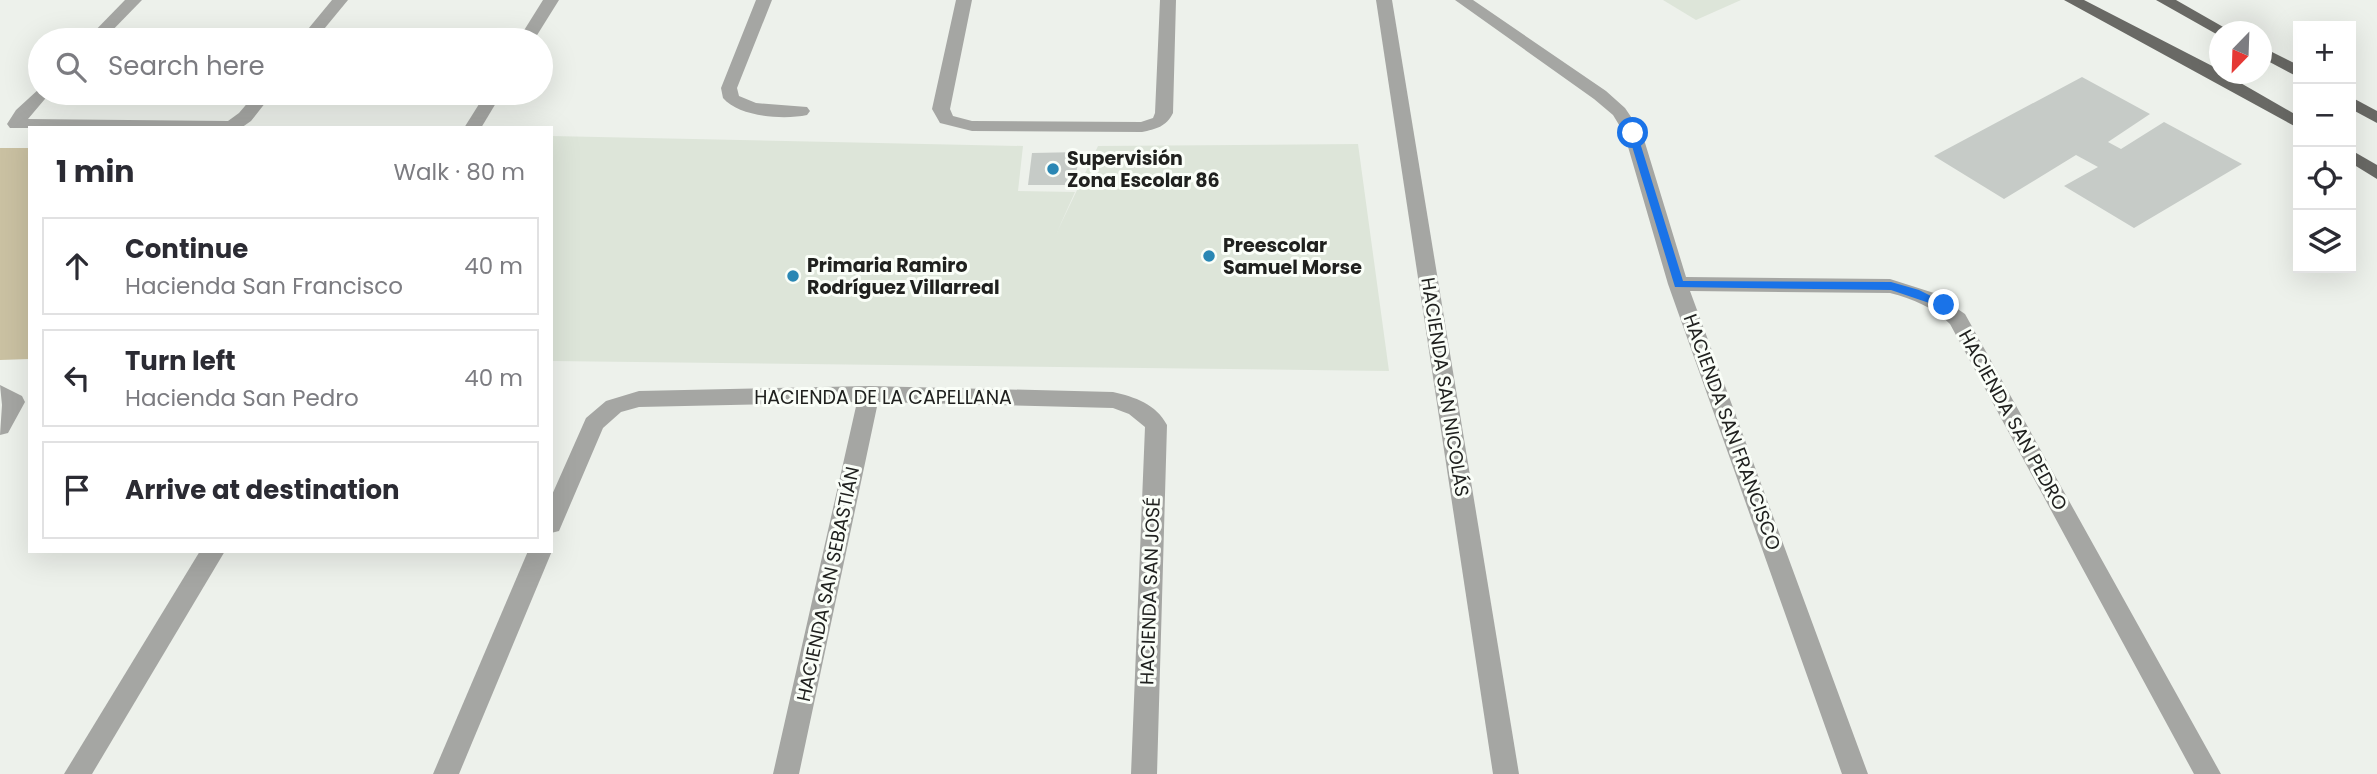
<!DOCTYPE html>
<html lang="en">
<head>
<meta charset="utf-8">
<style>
  body { margin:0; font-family:Poppins,sans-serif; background:#f7f7f7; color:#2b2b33 }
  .controls { position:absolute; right:21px; top:21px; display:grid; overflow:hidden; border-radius:0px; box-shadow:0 7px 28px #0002 }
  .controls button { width:63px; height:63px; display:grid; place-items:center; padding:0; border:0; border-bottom:2px solid #e1e1e2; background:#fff; color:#2b2b33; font:35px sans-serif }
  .compass { position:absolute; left:2209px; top:21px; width:63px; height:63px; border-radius:50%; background:#fff; box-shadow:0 7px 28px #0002; rotate:203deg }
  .stop { position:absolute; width:21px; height:21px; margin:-16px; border:5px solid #1a73e8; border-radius:50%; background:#fff }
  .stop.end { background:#1a73e8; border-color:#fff; box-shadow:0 2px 7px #0008 }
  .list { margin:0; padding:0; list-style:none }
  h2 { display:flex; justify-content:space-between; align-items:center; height:91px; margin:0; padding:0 28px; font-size:30px }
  h2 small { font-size:23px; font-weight:400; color:#7c7c81 }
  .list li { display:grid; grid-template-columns:46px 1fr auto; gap:21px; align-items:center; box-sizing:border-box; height:98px; margin:0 14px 14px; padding:0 14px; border:2px solid #e1e1e2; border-radius:0px }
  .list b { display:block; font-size:26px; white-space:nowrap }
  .list p { margin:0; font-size:23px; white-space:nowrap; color:#7c7c81 }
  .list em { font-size:23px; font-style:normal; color:#7c7c81 }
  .icon { flex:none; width:38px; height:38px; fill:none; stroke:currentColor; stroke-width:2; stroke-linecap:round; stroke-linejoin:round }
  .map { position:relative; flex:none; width:2377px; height:774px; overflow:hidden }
  .search { position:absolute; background:#fff; box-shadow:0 7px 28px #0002; left:28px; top:28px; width:525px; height:77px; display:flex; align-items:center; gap:18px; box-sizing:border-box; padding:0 24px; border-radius:38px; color:#7c7c81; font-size:26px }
  .panel { position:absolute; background:#fff; box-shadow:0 7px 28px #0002; left:28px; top:126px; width:525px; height:427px; border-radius:0px }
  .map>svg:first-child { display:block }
  .built { fill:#dde5d9 }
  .green { fill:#cac1a2 }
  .building { fill:#c6cbc7 }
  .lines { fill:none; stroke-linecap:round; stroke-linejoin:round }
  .minor { fill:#a5a6a3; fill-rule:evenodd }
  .major { fill:#696965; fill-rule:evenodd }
  .route { fill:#1a73e8 }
  .poi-dot { fill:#2a87b4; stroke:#fafef8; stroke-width:2.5 }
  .labels { text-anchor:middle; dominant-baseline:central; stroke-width:6; stroke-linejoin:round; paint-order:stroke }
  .poi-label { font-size:19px; font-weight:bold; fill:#20211f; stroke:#fafef8; text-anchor:start }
  .street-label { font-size:19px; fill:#20211f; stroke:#fafef8 }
</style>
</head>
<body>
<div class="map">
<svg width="2377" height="774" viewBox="0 0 2377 774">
  <rect width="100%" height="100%" fill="#edf1eb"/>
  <!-- built -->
  <g class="built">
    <polygon points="1663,0 1741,0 1696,20"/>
    <polygon points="551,136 1023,146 1018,191 1075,192 1057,232 1098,146 1358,144 1389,371 551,361"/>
  </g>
  <!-- green -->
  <polygon class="green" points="0,148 30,148 30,359 0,360"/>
  <!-- building -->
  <g class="building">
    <polygon points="2082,77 2150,114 2108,142 2121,149 2164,122 2242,164 2134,228 2064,186 2098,167 2076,155 2004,199 1934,156"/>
    <polygon points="1081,152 1073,185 1028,185 1032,153"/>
  </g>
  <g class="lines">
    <!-- minor -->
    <g class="minor">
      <polygon points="125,0 142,0 103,40 86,40"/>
      <polygon points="332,0 348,0 315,40 299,40"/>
      <polygon points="543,0 559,0 534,40 518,40"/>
      <path d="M756,0H772L737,88L739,96L756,103L807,107L810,111L807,115C784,120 739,117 723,98L721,88Z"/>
      <path d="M956,0H972L950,109L953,116L972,121L1141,122L1153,118L1155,113L1160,0H1176L1173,113C1166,127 1156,129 1142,132L972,131L940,123L932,109Z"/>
      <polygon points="1376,0 1392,0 1519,774 1493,774"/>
      <path d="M1455,0H1473L1606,91L1625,108L1642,133L1686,277L1890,279L1934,293L1965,314L2221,774H2194L1950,324C1933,307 1913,299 1890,293L1690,291L1868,774H1842L1668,284L1624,133L1613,115L1594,99Z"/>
      <polygon points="40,88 40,93 50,93 28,119 228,121 239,113 256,93 273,93 251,121 241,128 10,128 7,124 16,110"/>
      <polygon points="486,93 502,93 481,128 464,128"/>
      <polygon points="0,385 22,396 25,402 8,433 0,435 2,405"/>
      <path d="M869,386L1113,392C1135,397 1156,404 1167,425L1157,774H1131L1145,427L1129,414L1113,408L878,402L799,774H773L857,402L639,407L621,412L603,428L562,524L559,531L551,533V497L586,418L606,401L639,391Z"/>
      <polygon points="200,551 225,551 92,774 64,774"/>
      <polygon points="528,551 552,551 459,774 433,774"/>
    </g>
    <!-- major -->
    <g class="major">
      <polygon points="2064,0 2084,0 2220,70 2220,74 2225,74 2298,116 2298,128"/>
      <polygon points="2156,0 2176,0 2232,32 2220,32 2218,35"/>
      <polygon points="2262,47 2298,65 2298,77 2262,58"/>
      <polygon points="2351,97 2377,111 2377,123 2351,109"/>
      <polygon points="2351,150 2377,165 2377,179 2351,163"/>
    </g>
  </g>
  <!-- route -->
  <polygon class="route" points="1633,130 1637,133 1683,281 1891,282 1919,290 1949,305 1944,308 1891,290 1675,287 1628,133"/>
  <!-- markers -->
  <g class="poi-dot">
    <circle cx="1053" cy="169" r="7"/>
    <circle cx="1209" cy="256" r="7"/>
    <circle cx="793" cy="276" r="7"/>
  </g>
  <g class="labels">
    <!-- poi labels -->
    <g class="poi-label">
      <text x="1067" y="158">Supervisión<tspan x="1067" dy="22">Zona Escolar 86</tspan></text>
      <text x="1223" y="245">Preescolar<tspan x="1223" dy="22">Samuel Morse</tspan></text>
      <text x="807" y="265">Primaria Ramiro<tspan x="807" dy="22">Rodríguez Villarreal</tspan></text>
    </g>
    <!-- street labels -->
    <g class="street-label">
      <text transform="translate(1445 387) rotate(81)">HACIENDA SAN NICOLÁS</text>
      <text x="883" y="397">HACIENDA DE LA CAPELLANA</text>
      <text transform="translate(2013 420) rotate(61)">HACIENDA SAN PEDRO</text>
      <text transform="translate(1732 432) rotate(70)">HACIENDA SAN FRANCISCO</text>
      <text transform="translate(828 584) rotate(-78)">HACIENDA SAN SEBASTIÁN</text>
      <text transform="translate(1150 591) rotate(-88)">HACIENDA SAN JOSÉ</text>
    </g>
  </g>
</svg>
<div class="controls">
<button>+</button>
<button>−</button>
<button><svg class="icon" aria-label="locate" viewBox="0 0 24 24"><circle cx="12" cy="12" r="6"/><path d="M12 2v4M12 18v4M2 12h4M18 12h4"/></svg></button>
<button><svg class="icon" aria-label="layers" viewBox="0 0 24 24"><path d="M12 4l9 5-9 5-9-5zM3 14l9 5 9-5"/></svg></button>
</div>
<svg class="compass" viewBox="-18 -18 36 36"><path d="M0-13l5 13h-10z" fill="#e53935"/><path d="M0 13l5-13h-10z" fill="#7c7c81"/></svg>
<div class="stop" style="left:1633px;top:133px"></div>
<div class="stop end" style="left:1944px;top:305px"></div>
<div class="search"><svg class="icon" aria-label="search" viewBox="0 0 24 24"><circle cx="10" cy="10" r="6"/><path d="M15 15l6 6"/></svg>Search here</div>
<section class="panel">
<h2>1 min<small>Walk · 80 m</small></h2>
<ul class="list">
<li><svg class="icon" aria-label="ahead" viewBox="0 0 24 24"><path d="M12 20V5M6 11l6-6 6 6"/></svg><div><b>Continue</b><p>Hacienda San Francisco</p></div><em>40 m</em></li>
<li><svg class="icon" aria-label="left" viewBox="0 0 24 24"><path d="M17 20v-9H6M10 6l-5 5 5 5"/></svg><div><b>Turn left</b><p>Hacienda San Pedro</p></div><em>40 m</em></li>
<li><svg class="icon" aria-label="arrive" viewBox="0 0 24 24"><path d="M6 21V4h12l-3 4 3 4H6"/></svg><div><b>Arrive at destination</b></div></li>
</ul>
</section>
</div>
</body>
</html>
